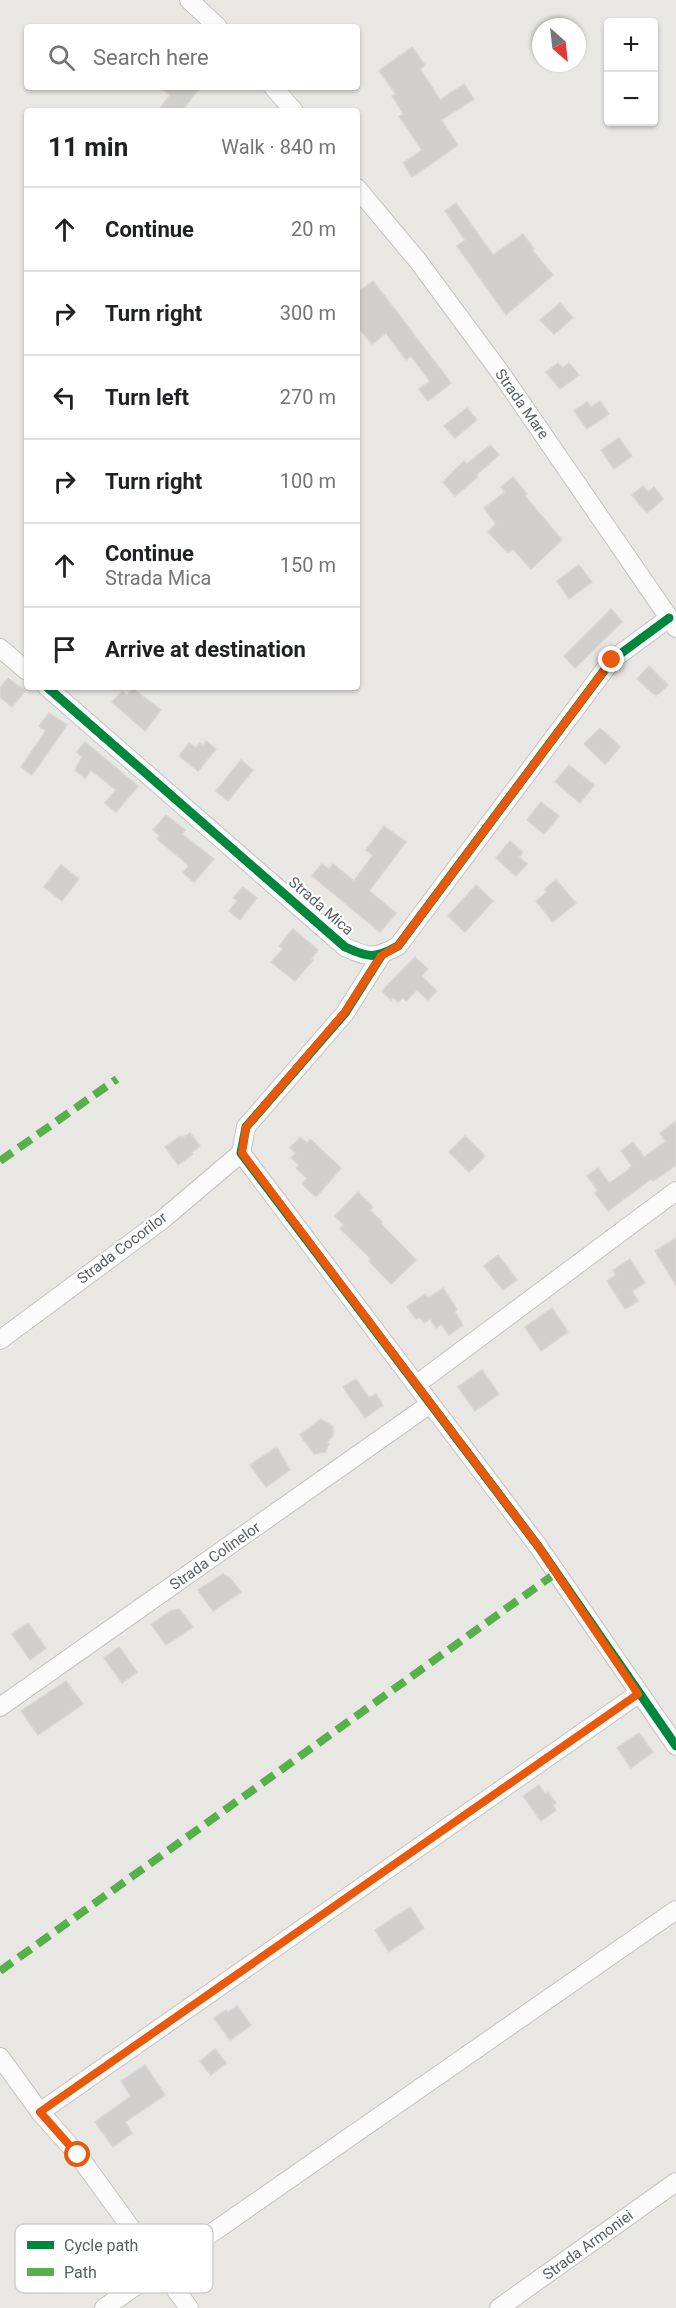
<!DOCTYPE html>
<html lang="en">
<head>
<meta charset="utf-8">
<style>
  body { margin:0; font-family:Roboto,sans-serif; background:#f2f2f2; color:#202124 }
  .controls { position:absolute; right:18px; top:18px; display:grid; overflow:hidden; border-radius:6px; box-shadow:0 2px 4px #0004 }
  .controls button { width:54px; height:54px; display:grid; place-items:center; padding:0; border:0; border-bottom:2px solid #e0e0e0; background:#fff; color:#202124; font:30px sans-serif }
  .compass { position:absolute; left:532px; top:18px; width:54px; height:54px; border-radius:50%; background:#fff; box-shadow:0 2px 4px #0004; rotate:153deg }
  .stop { position:absolute; width:18px; height:18px; margin:-14px; border:4px solid #ea580c; border-radius:50%; background:#fff }
  .stop.end { background:#ea580c; border-color:#fff; box-shadow:0 2px 6px #0008 }
  .list { margin:0; padding:0; list-style:none }
  h2 { display:flex; justify-content:space-between; align-items:center; height:78px; margin:0; padding:0 24px; font-size:26px }
  h2 small { font-size:20px; font-weight:400; color:#757577 }
  .list li { display:grid; grid-template-columns:39px 1fr auto; gap:18px; align-items:center; box-sizing:border-box; height:84px; padding:0 24px; border-top:2px solid #e0e0e0 }
  .list b { display:block; font-size:22px; white-space:nowrap }
  .list p { margin:0; font-size:20px; white-space:nowrap; color:#757577 }
  .list em { font-size:20px; font-style:normal; color:#757577 }
  .icon { flex:none; width:33px; height:33px; fill:none; stroke:currentColor; stroke-width:2; stroke-linecap:round; stroke-linejoin:round }
  .map { position:relative; flex:none; width:676px; height:2308px; overflow:hidden }
  .search { position:absolute; background:#fff; box-shadow:0 2px 4px #0004; left:24px; top:24px; width:336px; height:66px; display:flex; align-items:center; gap:15px; box-sizing:border-box; padding:0 21px; border-radius:6px; color:#757577; font-size:22px }
  .panel { position:absolute; background:#fff; box-shadow:0 2px 4px #0004; left:24px; top:108px; width:336px; height:582px; border-radius:6px }
  .map>svg:first-child { display:block }
  .building { fill:#d1cfce; stroke:#d8d6d4; stroke-width:1.5 }
  .lines { fill:none; stroke-linecap:round; stroke-linejoin:round }
  .minor-casing { stroke:#c4c4c4; stroke-width:20 }
  .minor { stroke:#fcfbfb; stroke-width:18 }
  .quiet { stroke:#58b04a; stroke-width:8; stroke-dasharray:15 8; stroke-linecap:butt }
  .cycleway-casing { stroke:#fff; stroke-width:13 }
  .cycleway { stroke:#00873e; stroke-width:9 }
  .route { stroke:#ea580c; stroke-width:8 }
  .labels { text-anchor:middle; dominant-baseline:central; stroke-width:4.5; stroke-linejoin:round; paint-order:stroke }
  .street-label { font-size:15px; fill:#5a6062; stroke:#fff }
  .key { fill:#fff; stroke:#cecfd0; stroke-width:1.5 }
  .key-label { font-size:16px; fill:#5a6062 }
</style>
</head>
<body>
<div class="map">
<svg width="676" height="2308" viewBox="0 0 676 2308">
  <rect width="100%" height="100%" fill="#e9e7e4"/>
  <!-- building -->
  <g class="building">
    <polygon points="412,47 425,65 420,69 440,100 464,84 474,99 441,120 458,145 412,177 403,163 422,150 399,116 404,114 392,96 396,94 379,71"/>
    <polygon points="159,87 200,87 182,111 158,111 170,95"/>
    <polygon points="456,203 493,255 523,234 534,249 532,250 553,275 506,315 457,246 465,240 445,211"/>
    <polygon points="373,281 451,383 428,401 419,389 430,381 411,356 406,360 386,333 372,344 357,326 357,293"/>
    <polygon points="560,303 573,318 554,334 540,320"/>
    <polygon points="558,363 563,368 569,363 579,375 560,389 546,372"/>
    <polygon points="600,401 609,414 587,429 574,411 587,402 591,407"/>
    <polygon points="467,408 477,420 455,438 444,426"/>
    <polygon points="619,438 632,456 614,469 601,450"/>
    <polygon points="490,445 499,455 476,475 478,477 455,496 443,482 464,461 467,464"/>
    <polygon points="513,477 527,494 525,496 562,540 531,569 513,549 508,553 488,532 496,524 484,508 505,492 501,487"/>
    <polygon points="643,486 648,492 654,487 663,499 647,513 632,495"/>
    <polygon points="579,565 592,582 569,599 557,581"/>
    <polygon points="611,609 622,622 575,668 564,656"/>
    <polygon points="649,666 668,685 656,696 637,679"/>
    <polygon points="8,678 25,691 12,707 0,697 0,688"/>
    <polygon points="133,689 161,710 145,731 112,702 122,691 127,695"/>
    <polygon points="49,713 67,725 32,775 21,767 46,731 39,726"/>
    <polygon points="600,728 620,747 605,764 584,744"/>
    <polygon points="206,741 216,749 198,771 179,756 189,743 196,748 200,743 203,745"/>
    <polygon points="85,742 138,786 116,812 105,803 116,790 91,770 85,778 75,770 82,757 77,752"/>
    <polygon points="241,760 253,770 228,801 216,791"/>
    <polygon points="569,765 594,785 580,803 555,782"/>
    <polygon points="541,802 559,816 544,834 527,820"/>
    <polygon points="166,815 185,830 182,834 214,859 194,882 183,873 188,867 187,864 157,839 160,836 153,830"/>
    <polygon points="384,826 406,842 369,891 396,913 380,932 312,876 322,864 329,869 333,864 354,881 373,855 366,850"/>
    <polygon points="510,841 523,852 519,857 527,864 516,876 496,858"/>
    <polygon points="61,865 79,879 62,901 44,887"/>
    <polygon points="556,880 576,903 553,922 536,901 547,892 545,889"/>
    <polygon points="476,885 493,901 465,932 448,916"/>
    <polygon points="243,887 257,898 240,920 229,911 237,901 233,898"/>
    <polygon points="293,929 318,950 311,959 313,960 295,981 271,962 283,949 279,946"/>
    <polygon points="415,957 428,969 421,976 437,991 428,1000 417,990 406,1001 403,998 398,1002 393,997 391,1000 382,991"/>
    <polygon points="676,1121 676,1165 653,1181 651,1179 608,1211 595,1193 598,1191 587,1176 598,1168 609,1183 630,1169 629,1168 632,1166 621,1151 633,1142 644,1157 666,1141 660,1133"/>
    <polygon points="190,1133 200,1146 192,1152 193,1154 178,1165 165,1147 181,1136 182,1138"/>
    <polygon points="465,1136 485,1156 469,1172 449,1152"/>
    <polygon points="300,1137 307,1143 310,1139 341,1168 316,1197 302,1184 307,1178 296,1168 299,1165 291,1158 296,1153 290,1148"/>
    <polygon points="358,1192 373,1207 370,1210 382,1222 381,1224 416,1260 391,1284 369,1261 371,1259 340,1228 344,1225 335,1216"/>
    <polygon points="676,1238 676,1285 655,1251"/>
    <polygon points="498,1255 517,1280 503,1290 484,1266"/>
    <polygon points="630,1259 645,1283 632,1291 638,1301 625,1309 607,1281 616,1275 613,1270"/>
    <polygon points="443,1288 457,1310 455,1312 463,1325 449,1335 441,1324 436,1328 430,1319 424,1323 420,1317 416,1319 407,1307 425,1294 428,1298"/>
    <polygon points="552,1308 568,1332 541,1351 525,1327"/>
    <polygon points="482,1370 499,1394 475,1411 458,1387"/>
    <polygon points="356,1379 369,1398 376,1394 383,1405 365,1418 343,1387"/>
    <polygon points="321,1419 333,1427 333,1436 327,1442 329,1444 325,1452 314,1454 300,1435"/>
    <polygon points="275,1448 278,1449 290,1470 266,1487 250,1465"/>
    <polygon points="223,1574 230,1578 241,1592 213,1611 198,1590"/>
    <polygon points="179,1609 193,1627 166,1645 151,1624 171,1611"/>
    <polygon points="28,1623 46,1648 30,1660 12,1634"/>
    <polygon points="119,1647 137,1672 122,1683 104,1658"/>
    <polygon points="66,1681 83,1704 38,1735 21,1711"/>
    <polygon points="639,1733 653,1752 631,1768 617,1748"/>
    <polygon points="539,1785 545,1794 548,1792 556,1803 553,1805 556,1810 541,1821 523,1796"/>
    <polygon points="410,1907 424,1928 389,1952 375,1930"/>
    <polygon points="237,2006 251,2025 230,2040 214,2018 226,2010 228,2012"/>
    <polygon points="215,2049 226,2063 211,2075 200,2061"/>
    <polygon points="145,2065 165,2095 125,2122 132,2133 113,2147 95,2122 131,2096 121,2081"/>
  </g>
  <g class="lines">
    <defs>
      <g id="minor">
        <polyline points="189,0 218,27"/>
        <polyline points="273,87 294,111"/>
        <polyline points="357,188 418,261 500,372 676,628"/>
        <polyline points="0,648 27,671"/>
        <path d="M47,687L345,947C369,958 375,959 398,946L612,660L669,618"/>
        <polyline points="381,956 345,1013 246,1127 241,1153 538,1546 676,1746"/>
        <polyline points="0,1340 162,1220 241,1153"/>
        <polyline points="417,1384 676,1191"/>
        <polyline points="0,1707 430,1404"/>
        <polyline points="0,2057 40,2112 78,2155 189,2308"/>
        <polyline points="40,2112 638,1694"/>
        <polyline points="104,2308 676,1910"/>
        <polyline points="499,2308 676,2182"/>
      </g>
    </defs>
    <!-- minor casing -->
    <use href="#minor" class="minor-casing"/>
    <!-- minor -->
    <use href="#minor" class="minor"/>
    <!-- quiet -->
    <g class="quiet">
      <polyline points="0,1161 117,1079"/>
      <polyline points="0,1971 556,1573"/>
    </g>
    <defs>
      <g id="cycleway">
        <path d="M47,687L345,947C369,958 375,959 398,946L612,660L669,618"/>
        <polyline points="381,956 345,1013 246,1127 241,1153 538,1546 676,1746"/>
      </g>
    </defs>
    <!-- cycleway casing -->
    <use href="#cycleway" class="cycleway-casing"/>
    <!-- cycleway -->
    <use href="#cycleway" class="cycleway"/>
  </g>
  <g class="lines">
    <!-- route -->
    <polyline class="route" points="78,2155 40,2112 638,1694 538,1546 242,1153 246,1127 345,1012 381,956 398,946 612,660"/>
  </g>
  <g class="labels">
    <!-- street labels -->
    <g class="street-label">
      <text transform="translate(522 404) rotate(55)">Strada Mare</text>
      <text transform="translate(321 906) rotate(41)">Strada Mica</text>
      <text transform="translate(122 1248) rotate(-37)">Strada Cocorilor</text>
      <text transform="translate(215 1556) rotate(-35)">Strada Colinelor</text>
      <text transform="translate(588 2245) rotate(-36)">Strada Armoniei</text>
    </g>
  </g>
  <!-- legend -->
  <rect x="15" y="2224" width="198" height="69" rx="9" class="key"/>
  <rect x="27" y="2241" width="27" height="8" fill="#00873e"/>
  <rect x="27" y="2268" width="27" height="8" fill="#58b04a"/>
  <g class="key-label">
    <text x="64" y="2251">Cycle path</text>
    <text x="64" y="2278">Path</text>
  </g>
</svg>
<div class="controls">
<button>+</button>
<button>−</button>
</div>
<svg class="compass" viewBox="-18 -18 36 36"><path d="M0-13l5 13h-10z" fill="#e53935"/><path d="M0 13l5-13h-10z" fill="#757577"/></svg>
<div class="stop" style="left:78px;top:2155px"></div>
<div class="stop end" style="left:612px;top:660px"></div>
<div class="search"><svg class="icon" aria-label="search" viewBox="0 0 24 24"><circle cx="10" cy="10" r="6"/><path d="M15 15l6 6"/></svg>Search here</div>
<section class="panel">
<h2>11 min<small>Walk · 840 m</small></h2>
<ul class="list">
<li><svg class="icon" aria-label="ahead" viewBox="0 0 24 24"><path d="M12 20V5M6 11l6-6 6 6"/></svg><div><b>Continue</b></div><em>20 m</em></li>
<li><svg class="icon" aria-label="right" viewBox="0 0 24 24"><path d="M7 20v-9h11M14 6l5 5-5 5"/></svg><div><b>Turn right</b></div><em>300 m</em></li>
<li><svg class="icon" aria-label="left" viewBox="0 0 24 24"><path d="M17 20v-9H6M10 6l-5 5 5 5"/></svg><div><b>Turn left</b></div><em>270 m</em></li>
<li><svg class="icon" aria-label="right" viewBox="0 0 24 24"><path d="M7 20v-9h11M14 6l5 5-5 5"/></svg><div><b>Turn right</b></div><em>100 m</em></li>
<li><svg class="icon" aria-label="ahead" viewBox="0 0 24 24"><path d="M12 20V5M6 11l6-6 6 6"/></svg><div><b>Continue</b><p>Strada Mica</p></div><em>150 m</em></li>
<li><svg class="icon" aria-label="arrive" viewBox="0 0 24 24"><path d="M6 21V4h12l-3 4 3 4H6"/></svg><div><b>Arrive at destination</b></div></li>
</ul>
</section>
</div>
</body>
</html>
